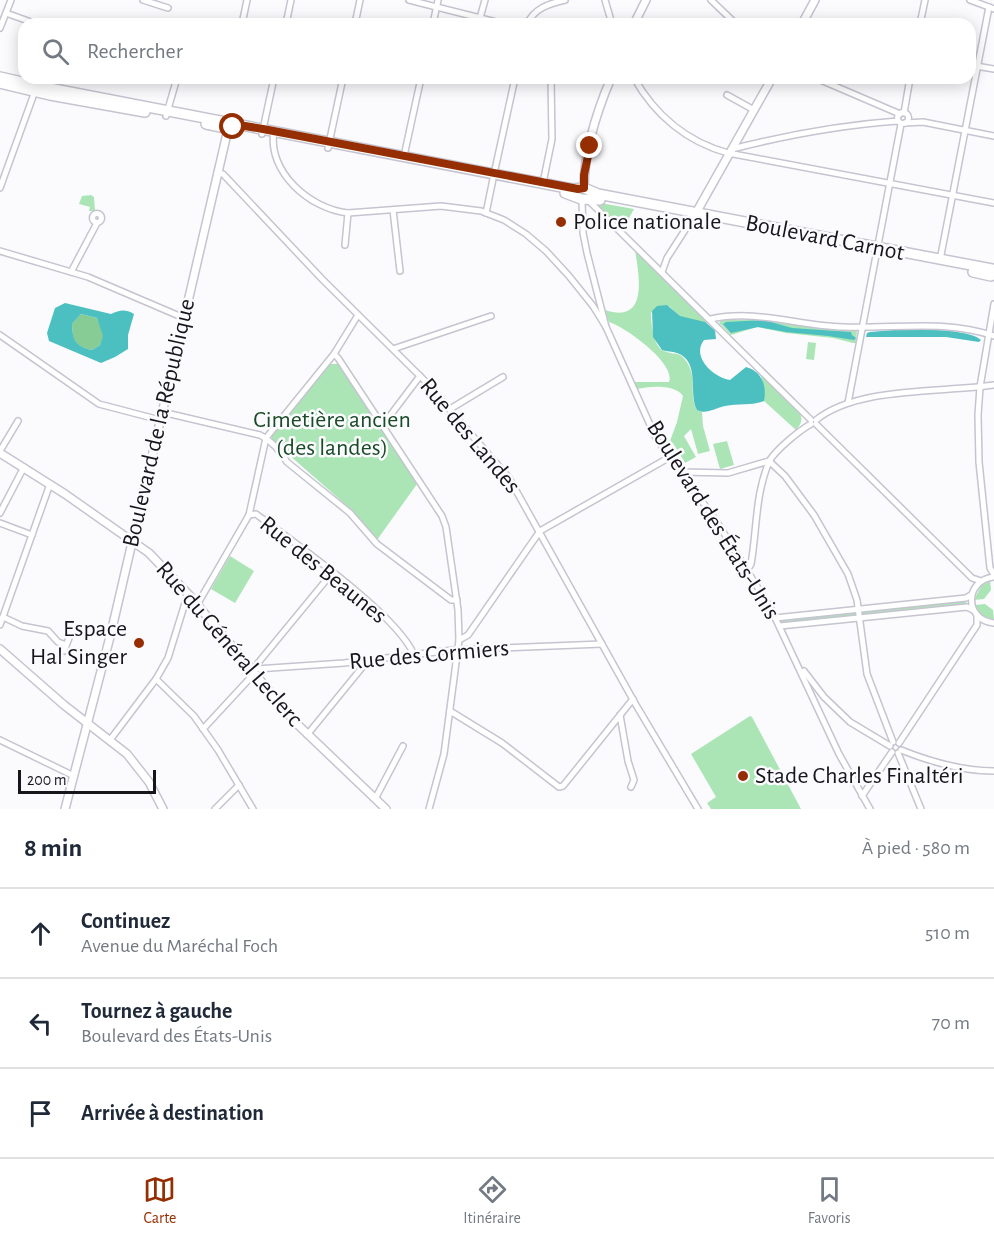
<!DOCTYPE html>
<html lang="fr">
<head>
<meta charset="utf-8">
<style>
  body { margin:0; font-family:"Alegreya Sans",sans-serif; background:#f2f2f3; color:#1f2937 }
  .scale { position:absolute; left:18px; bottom:15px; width:138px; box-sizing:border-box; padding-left:6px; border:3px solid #17171b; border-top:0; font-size:16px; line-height:21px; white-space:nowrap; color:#17171b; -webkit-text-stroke:4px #fbfbfe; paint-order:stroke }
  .stop { position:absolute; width:18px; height:18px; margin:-14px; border:4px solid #952f03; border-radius:50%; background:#fff }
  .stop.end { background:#952f03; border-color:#fff; box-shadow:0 2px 6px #0008 }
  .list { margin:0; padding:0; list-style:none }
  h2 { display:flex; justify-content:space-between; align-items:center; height:78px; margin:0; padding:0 24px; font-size:26px }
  h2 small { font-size:20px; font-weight:400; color:#747a83 }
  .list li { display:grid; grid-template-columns:39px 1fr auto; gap:18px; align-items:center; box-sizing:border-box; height:90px; padding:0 24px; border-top:2px solid #e0e1e3 }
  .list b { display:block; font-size:22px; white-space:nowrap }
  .list p { margin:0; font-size:20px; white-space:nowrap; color:#747a83 }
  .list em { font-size:20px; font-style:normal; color:#747a83 }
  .icon { flex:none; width:33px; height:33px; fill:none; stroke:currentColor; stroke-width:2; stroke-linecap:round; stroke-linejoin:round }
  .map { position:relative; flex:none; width:994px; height:809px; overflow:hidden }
  .search { position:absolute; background:#fff; box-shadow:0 3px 15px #0003; left:18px; right:18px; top:18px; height:66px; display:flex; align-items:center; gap:15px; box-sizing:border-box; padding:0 21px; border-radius:18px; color:#747a83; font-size:22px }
  .sheet { height:348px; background:#fff }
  nav { display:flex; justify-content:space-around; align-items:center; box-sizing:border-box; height:84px; border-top:2px solid #e0e1e3; background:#fff; font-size:16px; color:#747a83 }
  nav a { display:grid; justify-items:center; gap:3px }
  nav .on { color:#952f03 }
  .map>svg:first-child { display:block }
  .green { fill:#abe5b6 }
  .forest { fill:#87cb95 }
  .water { fill:#4cc0c0; fill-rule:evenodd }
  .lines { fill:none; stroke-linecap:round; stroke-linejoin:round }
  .minor-casing { stroke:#c5c4d0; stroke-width:8 }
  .tertiary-casing { stroke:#c5c4d0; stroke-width:10 }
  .primary-casing { stroke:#c5c4d0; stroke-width:12 }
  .minor { stroke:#fff; stroke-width:5 }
  .tertiary { stroke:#fff; stroke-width:7 }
  .primary { stroke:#fff; stroke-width:9 }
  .route { stroke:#952f03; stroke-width:8 }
  .poi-dot { fill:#952f03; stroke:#fbfbfe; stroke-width:2 }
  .labels { text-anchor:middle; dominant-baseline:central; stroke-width:5; stroke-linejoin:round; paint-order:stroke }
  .poi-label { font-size:24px; fill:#17171b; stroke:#fbfbfe; text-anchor:start }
  .street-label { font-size:24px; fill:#17171b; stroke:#fbfbfe }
  .park-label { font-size:24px; fill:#194b28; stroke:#fbfbfe }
</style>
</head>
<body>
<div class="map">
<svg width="994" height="809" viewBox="0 0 994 809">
  <rect width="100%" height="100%" fill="#fbfbfe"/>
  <!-- green -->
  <g class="green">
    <polygon points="91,195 94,197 95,211 89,211 90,207 79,204 82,196"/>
    <polygon points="595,202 634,209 623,229"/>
    <path d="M635,250L710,324L680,317L669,306H658L651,313C651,323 653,347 664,351C676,356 680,350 688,364C697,380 689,397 697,410L702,412L703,426L710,451L698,454L691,429L684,436L696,457L685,463L673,443L667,450L663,444L670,441L677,422L683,396C675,384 650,386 637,389L634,382H669C677,364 624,326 609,322L605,310C649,325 639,275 635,250Z"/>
    <polygon points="721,320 769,320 857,330 856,343 853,343 833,338 786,333 757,327 731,335 719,323"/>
    <polygon points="808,342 816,343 814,360 806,359"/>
    <polygon points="330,364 338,364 379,424 377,428 383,431 417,484 377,540 354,512 272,440 272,436"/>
    <path d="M761,375L800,414C803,420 801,424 796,430L764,401Z"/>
    <polygon points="727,441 734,465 720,469 713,444"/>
    <polygon points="230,556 254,571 235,603 211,589"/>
    <polygon points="990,581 991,590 984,599 974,600 981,586"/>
    <polygon points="966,600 966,606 864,615 862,613 863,611"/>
    <polygon points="985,604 993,610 994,620 981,615 975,605"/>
    <polygon points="855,611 857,616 781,623 780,621 780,619"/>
    <polygon points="750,716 752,717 801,809 711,809 707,803 716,797 691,754"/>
  </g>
  <!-- forest -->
  <path class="forest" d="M81,314L97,318L104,336L100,345L92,350C74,346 73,341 72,324Z"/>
  <!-- water -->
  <g class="water">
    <path d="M65,303L111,314C120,310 125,309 134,314L128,335V349L115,357L101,363L49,341L47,333L55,308ZM81,314L97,318L103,336L100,345L92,350C75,346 73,341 72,324Z"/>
    <path d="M667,305L680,316L705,322L715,330L716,339L704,340C691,357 713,377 730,380L746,367C762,371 767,386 764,401C752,406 738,403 725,406C715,408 706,415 697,410C688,395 701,361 677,353C672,351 667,352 662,350L653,337L652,311L657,306Z"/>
    <polygon points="764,320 792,328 851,332 852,335 856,338 854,340 828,336 786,332 758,327 731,333 723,324 726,322"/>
    <path d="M894,330C914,329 968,328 981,340L979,342L946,337H866L867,333L870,332Z"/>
  </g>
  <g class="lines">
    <defs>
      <g id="minor">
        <polyline points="143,0 168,8"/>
        <polyline points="409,0 504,24"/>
        <polyline points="605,0 612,24"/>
        <polyline points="711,0 736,24"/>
        <polyline points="970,0 994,9"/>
        <polyline points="6,13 31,22 31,24"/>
        <polyline points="480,18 485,0"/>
        <polyline points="242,24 247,0"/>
        <polyline points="286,24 291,0"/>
        <polyline points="355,24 360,0"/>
        <polyline points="433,24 438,0"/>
        <path d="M527,24C535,8 548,4 565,0"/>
        <polyline points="920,24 925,0"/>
        <polyline points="0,28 11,0"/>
        <polyline points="970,65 994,69"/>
        <path d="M634,78C655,115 687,142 728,153L994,203"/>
        <polyline points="816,78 900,114"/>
        <polyline points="727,95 754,110"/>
        <circle cx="903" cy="118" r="5.5"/>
        <polyline points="904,113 910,78"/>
        <polyline points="166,116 177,78"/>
        <polyline points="905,123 923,122 994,136"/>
        <path d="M274,131C267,172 310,209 348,213L441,206L481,211L504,220L526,234L546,251L569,276L593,306L606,327L656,438L717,522L771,609L839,754L870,809"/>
        <polyline points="262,134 274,78"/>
        <polyline points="328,148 343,78"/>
        <path d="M732,149C787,135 841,125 898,121"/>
        <polyline points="404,156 421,78"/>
        <polyline points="217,173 223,174 322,279 424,380 509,478 636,705 698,809"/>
        <polyline points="494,174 515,78"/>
        <polyline points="543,183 552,139 551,78"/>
        <polyline points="0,188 35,91"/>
        <polyline points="582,200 583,233 587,253 606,327"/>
        <polyline points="588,200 811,420"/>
        <polyline points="393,210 400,271"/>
        <polyline points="486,213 493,179"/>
        <circle cx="97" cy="218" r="4.5"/>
        <polyline points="345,245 348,213"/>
        <polyline points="0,251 88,277 184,318"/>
        <polyline points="940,260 989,7"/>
        <polyline points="71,272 97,223"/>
        <polyline points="662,272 667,258 696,213"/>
        <polyline points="994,304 980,387 978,415 979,462 990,568 994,575"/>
        <path d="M711,319C756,309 799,326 843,327C894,329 945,319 994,336"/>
        <polyline points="0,335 99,404 160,420"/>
        <polyline points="393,349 491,316"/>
        <polyline points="334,354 338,358 442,516 446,527 458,610 459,640 444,754 429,809"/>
        <polyline points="848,403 901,124"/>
        <polyline points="450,409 503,377"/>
        <path d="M162,412L260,435C270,440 281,451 287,462L350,513L377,544L451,600H457"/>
        <path d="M816,420C858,386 942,393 994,385"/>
        <polyline points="816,424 972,578 981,581"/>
        <polyline points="383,425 420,376"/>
        <polyline points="0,451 18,421"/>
        <polyline points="769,461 785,476 814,515 848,574 857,600 867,674 893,742"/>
        <polyline points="682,472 728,473 769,461"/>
        <polyline points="0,513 24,467"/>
        <polyline points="249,515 266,438 334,354 358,315"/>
        <polyline points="0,523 32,535"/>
        <path d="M748,569L751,564C757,530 755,495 769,462C774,451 800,430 811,424"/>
        <path d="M994,577C964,580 964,620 994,623"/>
        <path d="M197,605L249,515L256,514C293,542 398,615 414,655"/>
        <polyline points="3,617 22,626 48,631 58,642 66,645"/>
        <polyline points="775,618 966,598 971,595"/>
        <polyline points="0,625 50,484"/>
        <polyline points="780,626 967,607 973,610"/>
        <polyline points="459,640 468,635 540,531 670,457"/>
        <polyline points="64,651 69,638"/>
        <polyline points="256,669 344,663 453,650 602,644"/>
        <polyline points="804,671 824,697 850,722 890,746"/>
        <polyline points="156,679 194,716 218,750 253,809"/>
        <polyline points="450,711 502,743 559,787 563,786 633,699"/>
        <polyline points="620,715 628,761 634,780 631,787"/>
        <polyline points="203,729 252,676 258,663 332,573"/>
        <polyline points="307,735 369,659"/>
        <polyline points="0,740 74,776"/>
        <polyline points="110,740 156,679 168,658 185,603 190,596"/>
        <polyline points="899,743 977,625 977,616"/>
        <path d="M901,750C931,762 961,771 994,771"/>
        <polyline points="898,753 921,809"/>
        <polyline points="862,796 892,752"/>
        <polyline points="375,799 403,746"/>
        <polyline points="215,809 239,785"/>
      </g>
      <g id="tertiary">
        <polyline points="634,24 646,0"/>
        <polyline points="802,24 815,0"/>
        <path d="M584,188C584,151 597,111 611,78"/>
        <polyline points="696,213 772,78"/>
        <polyline points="0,453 65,494 149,553 190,596 296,723 386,809"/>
        <polyline points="0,649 64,705 127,754 149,782 163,809"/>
        <polyline points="65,809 111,633 229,125"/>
      </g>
      <g id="primary">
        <polyline points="0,77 44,87 572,189 584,188 598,194 992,269"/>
        <polyline points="0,83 50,95 145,112"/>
        <polyline points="206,124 236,130"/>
        <polyline points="565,193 581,199 600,200"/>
        <polyline points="973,272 991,276"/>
      </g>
    </defs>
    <!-- minor casing -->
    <use href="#minor" class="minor-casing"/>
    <!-- tertiary casing -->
    <use href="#tertiary" class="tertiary-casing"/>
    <!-- primary casing -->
    <use href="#primary" class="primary-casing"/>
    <!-- minor -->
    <use href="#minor" class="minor"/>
    <!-- tertiary -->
    <use href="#tertiary" class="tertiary"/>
    <!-- primary -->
    <use href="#primary" class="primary"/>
  </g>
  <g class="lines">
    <!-- route -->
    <polyline class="route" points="233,127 245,126 263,129 578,189 584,188 584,175 590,146"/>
  </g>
  <!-- markers -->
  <g class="poi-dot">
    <circle cx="561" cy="222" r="6"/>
    <circle cx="139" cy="643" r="6"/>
    <circle cx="743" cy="776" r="6"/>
  </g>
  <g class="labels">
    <!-- poi labels -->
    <g class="poi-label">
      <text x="573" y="222">Police nationale</text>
      <text x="127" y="629" text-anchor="end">Espace<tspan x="127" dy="28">Hal Singer</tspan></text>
      <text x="755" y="776">Stade Charles Finaltéri</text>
    </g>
    <!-- street labels -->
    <g class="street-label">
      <text transform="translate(825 238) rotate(11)">Boulevard Carnot</text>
      <text transform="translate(159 423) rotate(-77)">Boulevard de la République</text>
      <text transform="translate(470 436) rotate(50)">Rue des Landes</text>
      <text transform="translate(713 520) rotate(58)">Boulevard des États-Unis</text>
      <text transform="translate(323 570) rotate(39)">Rue des Beaunes</text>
      <text transform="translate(229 644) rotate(49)">Rue du Général Leclerc</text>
      <text transform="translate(429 655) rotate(-5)">Rue des Cormiers</text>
    </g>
    <!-- park labels -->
    <g class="park-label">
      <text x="332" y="420">Cimetière ancien<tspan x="332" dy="28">(des landes)</tspan></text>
    </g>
  </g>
</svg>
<div class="scale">200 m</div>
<div class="stop" style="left:233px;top:127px"></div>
<div class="stop end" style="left:590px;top:146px"></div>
<div class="search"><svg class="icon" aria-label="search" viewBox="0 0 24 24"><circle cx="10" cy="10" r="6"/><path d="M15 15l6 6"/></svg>Rechercher</div>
</div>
<section class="sheet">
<h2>8 min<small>À pied · 580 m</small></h2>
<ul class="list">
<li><svg class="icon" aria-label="ahead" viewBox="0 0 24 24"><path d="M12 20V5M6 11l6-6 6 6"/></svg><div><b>Continuez</b><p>Avenue du Maréchal Foch</p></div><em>510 m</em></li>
<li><svg class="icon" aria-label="left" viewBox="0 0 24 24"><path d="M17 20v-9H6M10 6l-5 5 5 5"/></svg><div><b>Tournez à gauche</b><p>Boulevard des États-Unis</p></div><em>70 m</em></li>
<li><svg class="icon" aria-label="arrive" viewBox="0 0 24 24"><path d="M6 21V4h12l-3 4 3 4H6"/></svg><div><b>Arrivée à destination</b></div></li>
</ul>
</section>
<nav>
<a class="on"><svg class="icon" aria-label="map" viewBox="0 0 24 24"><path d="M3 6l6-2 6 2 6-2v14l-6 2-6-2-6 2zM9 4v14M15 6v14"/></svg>Carte</a>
<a><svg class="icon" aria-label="directions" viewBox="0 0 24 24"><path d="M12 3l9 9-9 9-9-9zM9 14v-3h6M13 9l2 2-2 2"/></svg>Itinéraire</a>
<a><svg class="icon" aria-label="saved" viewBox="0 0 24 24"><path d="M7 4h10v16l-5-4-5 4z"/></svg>Favoris</a>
</nav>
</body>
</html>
